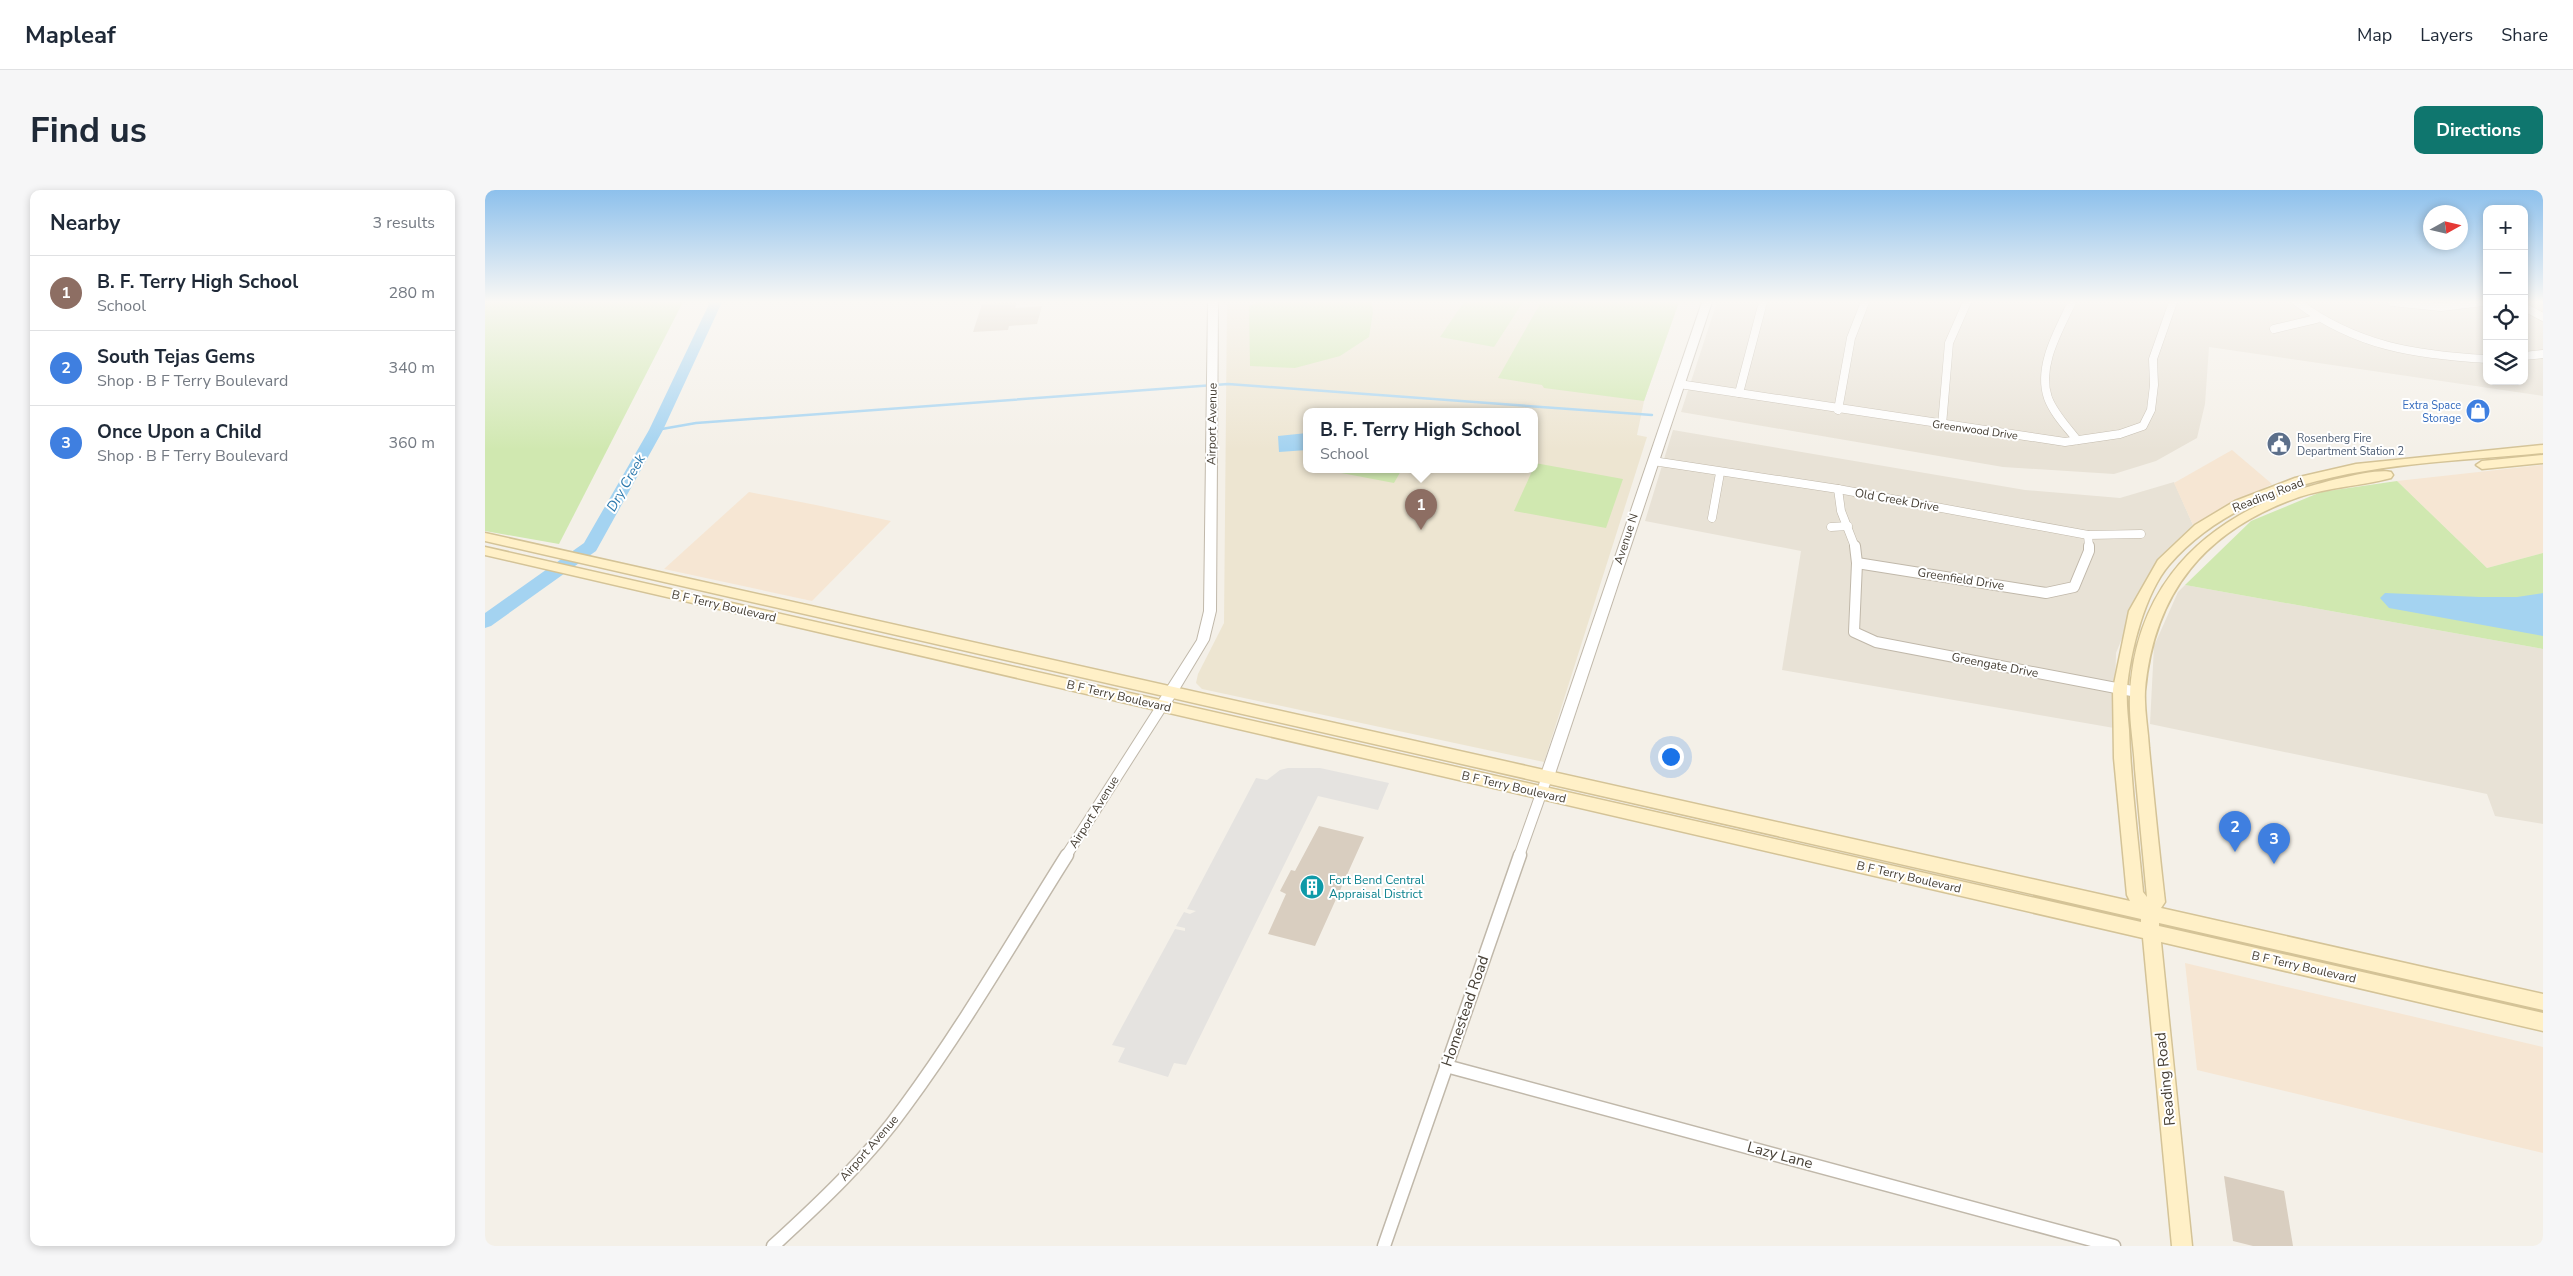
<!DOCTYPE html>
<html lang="en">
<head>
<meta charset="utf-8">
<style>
  body { margin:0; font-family:"Nunito Sans",sans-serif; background:#f6f6f7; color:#1f2937 }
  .controls { position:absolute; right:15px; top:15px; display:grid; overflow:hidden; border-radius:10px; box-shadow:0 2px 8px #0003 }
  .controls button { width:45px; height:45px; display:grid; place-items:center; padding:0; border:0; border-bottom:1px solid #e0e1e3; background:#fff; color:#1f2937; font:25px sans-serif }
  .compass { position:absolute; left:1938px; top:15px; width:45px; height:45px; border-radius:50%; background:#fff; box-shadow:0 2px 8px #0003; rotate:82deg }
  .you { position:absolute; left:1185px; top:566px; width:18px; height:18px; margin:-12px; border:4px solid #fff; border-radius:50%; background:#1a73e8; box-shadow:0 0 0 8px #1a73e833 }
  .badge { display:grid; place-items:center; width:32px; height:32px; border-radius:50%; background:#0f766e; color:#fff; font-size:16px; font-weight:700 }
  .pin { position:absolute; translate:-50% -41px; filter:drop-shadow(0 1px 2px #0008) }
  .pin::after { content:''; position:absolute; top:26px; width:18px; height:15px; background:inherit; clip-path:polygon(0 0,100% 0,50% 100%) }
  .popup { position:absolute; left:818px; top:218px; width:235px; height:65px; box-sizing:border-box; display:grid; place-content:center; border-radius:10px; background:#fff; filter:drop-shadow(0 1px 4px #0005); font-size:16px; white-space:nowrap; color:#747a83 }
  .popup b { font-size:19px; color:#1f2937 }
  .popup::after { content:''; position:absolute; left:50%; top:100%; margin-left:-10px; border:10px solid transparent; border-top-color:#fff }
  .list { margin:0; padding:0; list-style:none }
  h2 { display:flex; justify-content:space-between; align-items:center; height:65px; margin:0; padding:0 20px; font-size:21px }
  h2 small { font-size:16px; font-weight:400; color:#747a83 }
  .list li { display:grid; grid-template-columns:32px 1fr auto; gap:15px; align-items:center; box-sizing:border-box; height:75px; padding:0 20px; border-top:1px solid #e0e1e3 }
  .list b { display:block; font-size:19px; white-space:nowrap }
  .list p { margin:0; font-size:16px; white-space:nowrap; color:#747a83 }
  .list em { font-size:16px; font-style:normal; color:#747a83 }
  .icon { flex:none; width:28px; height:28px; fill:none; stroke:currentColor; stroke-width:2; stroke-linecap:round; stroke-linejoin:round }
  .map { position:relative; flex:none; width:2058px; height:1056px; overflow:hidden; border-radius:10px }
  header { display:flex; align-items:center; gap:30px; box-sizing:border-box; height:70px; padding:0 25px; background:#fff; border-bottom:1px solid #e0e1e3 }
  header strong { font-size:24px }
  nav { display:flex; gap:28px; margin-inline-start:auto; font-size:18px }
  .intro { display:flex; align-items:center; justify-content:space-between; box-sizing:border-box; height:120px; padding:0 30px }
  h1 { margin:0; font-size:35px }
  .button { padding:12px 22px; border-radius:10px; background:#0f766e; color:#fff; font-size:18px; font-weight:700 }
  main { display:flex; gap:30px; padding:0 30px }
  aside { flex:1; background:#fff; border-radius:10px; box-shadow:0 2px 8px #0003 }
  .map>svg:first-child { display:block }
  .residential { fill:#e8e2d6 }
  .commercial { fill:#f6e6d3 }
  .education { fill:#ede5d1; fill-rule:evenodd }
  .green { fill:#d0e8b0 }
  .parking { fill:#e5e3e0 }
  .water { fill:#a4d3f1 }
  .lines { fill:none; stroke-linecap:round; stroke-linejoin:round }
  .stream { stroke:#a4d3f1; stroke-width:2.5 }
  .river { fill:#a4d3f1; fill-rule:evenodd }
  .building { fill:#d9cec0 }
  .minor-far2-casing { stroke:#c0b8aa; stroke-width:9 }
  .minor-far1-casing { stroke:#c0b8aa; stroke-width:12 }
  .minor-casing { stroke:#c0b8aa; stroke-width:15 }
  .tertiary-casing { stroke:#c0b8aa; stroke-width:2 }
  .secondary-casing { stroke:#d4c397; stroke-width:3 }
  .minor-far2 { stroke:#fff; stroke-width:8 }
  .minor-far1 { stroke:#fff; stroke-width:10 }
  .minor { stroke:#fff; stroke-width:12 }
  .tertiary { fill:#fff; fill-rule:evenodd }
  .secondary { fill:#fff0c7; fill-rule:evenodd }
  .labels { text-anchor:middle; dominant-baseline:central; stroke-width:4; stroke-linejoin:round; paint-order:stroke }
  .far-shop-label { font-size:11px; fill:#366cbe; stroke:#fff; text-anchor:end }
  .far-street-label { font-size:11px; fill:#474036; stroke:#fff }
  .far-service-label { font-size:11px; fill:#4e5e75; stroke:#fff; text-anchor:start }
  .street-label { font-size:12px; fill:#474036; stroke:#fff }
  .culture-label { font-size:12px; fill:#0d838f; stroke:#fff; text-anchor:start }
  .water-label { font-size:14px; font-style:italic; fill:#2d79ad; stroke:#fff }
  .near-street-label { font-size:15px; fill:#474036; stroke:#fff }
</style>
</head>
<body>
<header>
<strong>Mapleaf</strong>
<nav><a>Map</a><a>Layers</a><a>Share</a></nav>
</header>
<div class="intro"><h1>Find us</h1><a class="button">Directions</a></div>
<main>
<aside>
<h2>Nearby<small>3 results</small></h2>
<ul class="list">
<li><span class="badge" style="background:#8d6e63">1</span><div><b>B. F. Terry High School</b><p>School</p></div><em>280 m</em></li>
<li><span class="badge" style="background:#3f7fe0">2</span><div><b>South Tejas Gems</b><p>Shop · B F Terry Boulevard</p></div><em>340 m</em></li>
<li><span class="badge" style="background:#3f7fe0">3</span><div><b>Once Upon a Child</b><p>Shop · B F Terry Boulevard</p></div><em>360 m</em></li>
</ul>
</aside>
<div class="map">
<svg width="2058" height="1056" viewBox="0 0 2058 1056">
  <rect width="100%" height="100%" fill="#f4f0e8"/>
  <!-- residential -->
  <g class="residential">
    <polygon points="1232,112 2002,112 2002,191 2039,191 2039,112 2058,112 2058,206 1724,157 1720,214 1712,248 1671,271 1629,284 1518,277 1196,222"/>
    <polygon points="1188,240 1540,300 1635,308 1689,292 1708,335 1662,387 1631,463 1629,538 1297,480 1316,361 1160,331"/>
    <polygon points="1700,395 2058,459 2058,634 2010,626 2002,604 1665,534 1669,456 1693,402"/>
  </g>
  <!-- commercial -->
  <g class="commercial">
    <polygon points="1747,260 1787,294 1708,335 1689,293"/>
    <polygon points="2058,275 2058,363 2002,378 1912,291"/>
    <polygon points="264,302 331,315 406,331 327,411 179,379"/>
    <polygon points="1700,773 2058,857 2058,963 1712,880"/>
  </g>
  <!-- education -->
  <path class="education" d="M742,112H1194L1159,211L1152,245L1162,247L1059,572L717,499L711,493L713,484L739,433ZM822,221H1050V279H822Z"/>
  <!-- green -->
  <g class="green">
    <polygon points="0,112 198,112 74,354 0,341"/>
    <polygon points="772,112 887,112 888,122 884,147 855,166 810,178 765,176 764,116"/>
    <polygon points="979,112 1038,112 1009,157 955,147"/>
    <polygon points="1056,112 1194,112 1159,211 1059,198 1057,195 1013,188"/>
    <polygon points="1050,273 1138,289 1121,338 1029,321 1048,279 1050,279"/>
    <polygon points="853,279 917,279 909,293 851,282"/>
    <polygon points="1912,291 2002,378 2058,363 2058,459 1700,395 1766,331 1836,302"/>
  </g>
  <!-- parking -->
  <polygon class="parking" points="803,578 835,578 904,593 893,620 833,606 701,875 689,873 683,887 633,872 640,858 627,855 690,739 700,741 700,738 691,736 699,722 705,724 711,721 702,719 771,588 782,590 795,580"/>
  <!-- water -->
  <g class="water">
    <polygon points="822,243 822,260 794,262 793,246"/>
    <polygon points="1900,403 1995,407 2032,407 2058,403 2058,446 1904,418 1895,408"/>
  </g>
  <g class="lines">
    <!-- stream -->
    <polyline class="stream" points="171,240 211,233 743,194 1167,225"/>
    <!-- river -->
    <polygon class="river" points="225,112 237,112 178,240 111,361 6,436 0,438 0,423 99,353 164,240"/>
  </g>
  <!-- building -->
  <g class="building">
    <polygon points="532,112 530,118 557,116 552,134 524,136 523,140 488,142 497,114"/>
    <polygon points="834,636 879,647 830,756 783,744 801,704 795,701 806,680 810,681"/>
    <polygon points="1739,986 1799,1001 1808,1056 1768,1056 1748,1051"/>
  </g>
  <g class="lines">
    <defs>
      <g id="minor-far2">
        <path d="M1587,112C1574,140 1552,176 1563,208C1569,224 1582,237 1592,250"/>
        <path d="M1812,112C1871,156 1930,165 2002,169"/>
        <polyline points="1907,112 1956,117 1998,112"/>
        <polyline points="2039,117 2058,127"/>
        <polyline points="1789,139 1831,129"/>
        <polyline points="2039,166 2058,164"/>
        <polyline points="1194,194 1580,252 1635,244 1658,236 1666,220 1669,195 1668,169 1688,112"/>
        <polyline points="1254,203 1278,112"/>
        <polyline points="1353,220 1366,148 1380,112"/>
        <polyline points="1457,235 1464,153 1482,112"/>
        <polyline points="1168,271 1353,299 1603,345 1656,344"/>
        <polyline points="1353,299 1356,321 1370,357"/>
        <polyline points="1227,328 1235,283"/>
        <polyline points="1346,337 1363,336"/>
        <polyline points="1603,345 1604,357"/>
      </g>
      <g id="minor-far1">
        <polyline points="1370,356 1372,373 1369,442 1391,452 1652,502"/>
        <polyline points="1372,373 1561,403 1589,397 1604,361 1604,356"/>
        <polyline points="581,666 677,516"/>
        <polyline points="1034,666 1062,587"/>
      </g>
      <g id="minor">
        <polyline points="961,876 1629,1056"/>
        <path d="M288,1056C335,1013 383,968 420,916C479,836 529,749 582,665"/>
        <polyline points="899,1056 1035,665"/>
      </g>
      <g id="tertiary">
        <polygon points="723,112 733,112 731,421 724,450 682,520 677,521 670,516 712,450 719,421"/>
        <polygon points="1217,112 1227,112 1069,587 1067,591 1057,591 1055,587"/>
      </g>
      <g id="secondary">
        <path d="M2058,255V263C1934,275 1772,273 1684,375C1660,403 1645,462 1642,499C1641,512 1643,527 1644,540C1646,595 1653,649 1658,702L1662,707C1658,664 1654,622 1650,579C1649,555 1644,531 1645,507C1649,408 1704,343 1792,307C1812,299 1888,277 1906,282L1908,285L1906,288C1876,296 1844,297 1814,307C1720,340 1669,402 1660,501C1659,520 1663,539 1664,558C1669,609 1674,661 1680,712L1676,718L2058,804V820L1674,733V736L2058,823V841L1676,752L1707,1056H1687L1658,748L0,365V357L1656,732V729L0,351V343L1645,711L1642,705L1629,568L1628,499L1644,421L1673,370L1710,335L1750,311L1810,288L1871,274Z"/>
        <polygon points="2058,265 2058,273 1997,279 1991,275 1997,271"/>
      </g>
    </defs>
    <!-- minor-far2 casing -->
    <use href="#minor-far2" class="minor-far2-casing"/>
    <!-- minor-far1 casing -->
    <use href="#minor-far1" class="minor-far1-casing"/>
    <!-- minor casing -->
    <use href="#minor" class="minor-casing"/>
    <!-- tertiary casing -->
    <use href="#tertiary" class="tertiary-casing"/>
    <!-- secondary casing -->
    <use href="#secondary" class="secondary-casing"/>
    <!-- minor-far2 -->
    <use href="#minor-far2" class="minor-far2"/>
    <!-- minor-far1 -->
    <use href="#minor-far1" class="minor-far1"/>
    <!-- minor -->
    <use href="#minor" class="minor"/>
    <!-- tertiary -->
    <use href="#tertiary" class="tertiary"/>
    <!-- secondary -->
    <use href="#secondary" class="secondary"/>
  </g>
  <!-- sky -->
  <linearGradient id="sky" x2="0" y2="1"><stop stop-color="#8dc0ec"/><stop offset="0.43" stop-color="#faf8f5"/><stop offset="1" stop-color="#faf8f5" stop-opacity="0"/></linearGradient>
  <rect width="2058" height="260" fill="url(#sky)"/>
  <!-- icons -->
  <defs>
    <symbol id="shop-disc" viewBox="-11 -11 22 22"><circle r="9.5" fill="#3f7fe0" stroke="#fff"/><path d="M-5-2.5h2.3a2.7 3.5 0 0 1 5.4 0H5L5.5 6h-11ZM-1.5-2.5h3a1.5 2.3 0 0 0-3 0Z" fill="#fff"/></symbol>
    <symbol id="civic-disc" viewBox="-11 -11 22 22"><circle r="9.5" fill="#5c6f8a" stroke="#fff"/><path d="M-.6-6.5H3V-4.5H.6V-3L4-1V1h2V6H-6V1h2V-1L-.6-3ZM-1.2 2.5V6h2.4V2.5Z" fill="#fff"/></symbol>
    <symbol id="building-disc" viewBox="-11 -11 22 22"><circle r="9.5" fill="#0f9aa8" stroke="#fff"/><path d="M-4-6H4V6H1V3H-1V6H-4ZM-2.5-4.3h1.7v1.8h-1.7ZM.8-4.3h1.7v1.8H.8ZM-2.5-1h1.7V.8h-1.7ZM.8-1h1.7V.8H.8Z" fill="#fff"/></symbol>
  </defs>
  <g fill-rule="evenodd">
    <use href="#shop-disc" x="1979" y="207" width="28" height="28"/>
    <use href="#civic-disc" x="1780" y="240" width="28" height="28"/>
    <use href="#building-disc" x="813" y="683" width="28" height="28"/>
  </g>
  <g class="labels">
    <!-- far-shop labels -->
    <g class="far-shop-label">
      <text x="1976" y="215">Extra Space<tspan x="1976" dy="13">Storage</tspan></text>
    </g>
    <!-- far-street labels -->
    <g class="far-street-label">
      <text transform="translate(1490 240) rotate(8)">Greenwood Drive</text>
    </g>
    <!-- far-service labels -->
    <g class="far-service-label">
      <text x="1812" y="248">Rosenberg Fire<tspan x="1812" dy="13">Department Station 2</tspan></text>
    </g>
    <!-- street labels -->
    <g class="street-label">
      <text transform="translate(727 234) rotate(-89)">Airport Avenue</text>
      <text transform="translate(1783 305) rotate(-21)">Reading Road</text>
      <text transform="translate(1412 310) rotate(10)">Old Creek Drive</text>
      <text transform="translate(1141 349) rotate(-72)">Avenue N</text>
      <text transform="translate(1476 389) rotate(9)">Greenfield Drive</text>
      <text transform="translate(239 416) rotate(13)">B F Terry Boulevard</text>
      <text transform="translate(1510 475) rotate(11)">Greengate Drive</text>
      <text transform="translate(634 506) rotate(13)">B F Terry Boulevard</text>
      <text transform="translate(1029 597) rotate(13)">B F Terry Boulevard</text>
      <text transform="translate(609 622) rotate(-58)">Airport Avenue</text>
      <text transform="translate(1424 687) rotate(13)">B F Terry Boulevard</text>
      <text transform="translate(1819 777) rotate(13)">B F Terry Boulevard</text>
      <text transform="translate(384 958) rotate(-49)">Airport Avenue</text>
    </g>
    <!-- culture labels -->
    <g class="culture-label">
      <text x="844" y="690">Fort Bend Central<tspan x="844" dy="14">Appraisal District</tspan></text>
    </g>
    <!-- water labels -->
    <g class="water-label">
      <text transform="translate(141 293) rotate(-60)">Dry Creek</text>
    </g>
    <!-- near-street labels -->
    <g class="near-street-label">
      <text transform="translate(980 821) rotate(-71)">Homestead Road</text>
      <text transform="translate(1680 889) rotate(-96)">Reading Road</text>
      <text transform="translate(1295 965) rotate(15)">Lazy Lane</text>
    </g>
  </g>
</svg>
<div class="controls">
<button>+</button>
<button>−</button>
<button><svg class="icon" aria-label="locate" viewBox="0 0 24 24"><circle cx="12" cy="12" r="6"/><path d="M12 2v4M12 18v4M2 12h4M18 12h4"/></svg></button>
<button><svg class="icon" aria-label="layers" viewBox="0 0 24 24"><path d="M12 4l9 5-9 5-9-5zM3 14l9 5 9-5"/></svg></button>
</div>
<svg class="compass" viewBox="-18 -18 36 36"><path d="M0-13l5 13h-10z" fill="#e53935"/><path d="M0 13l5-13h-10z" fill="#747a83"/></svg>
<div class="you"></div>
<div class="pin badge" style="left:936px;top:340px;background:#8d6e63">1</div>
<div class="popup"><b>B. F. Terry High School</b>School</div>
<div class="pin badge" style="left:1750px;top:662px;background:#3f7fe0">2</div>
<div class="pin badge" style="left:1789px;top:674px;background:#3f7fe0">3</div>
</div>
</main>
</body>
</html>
